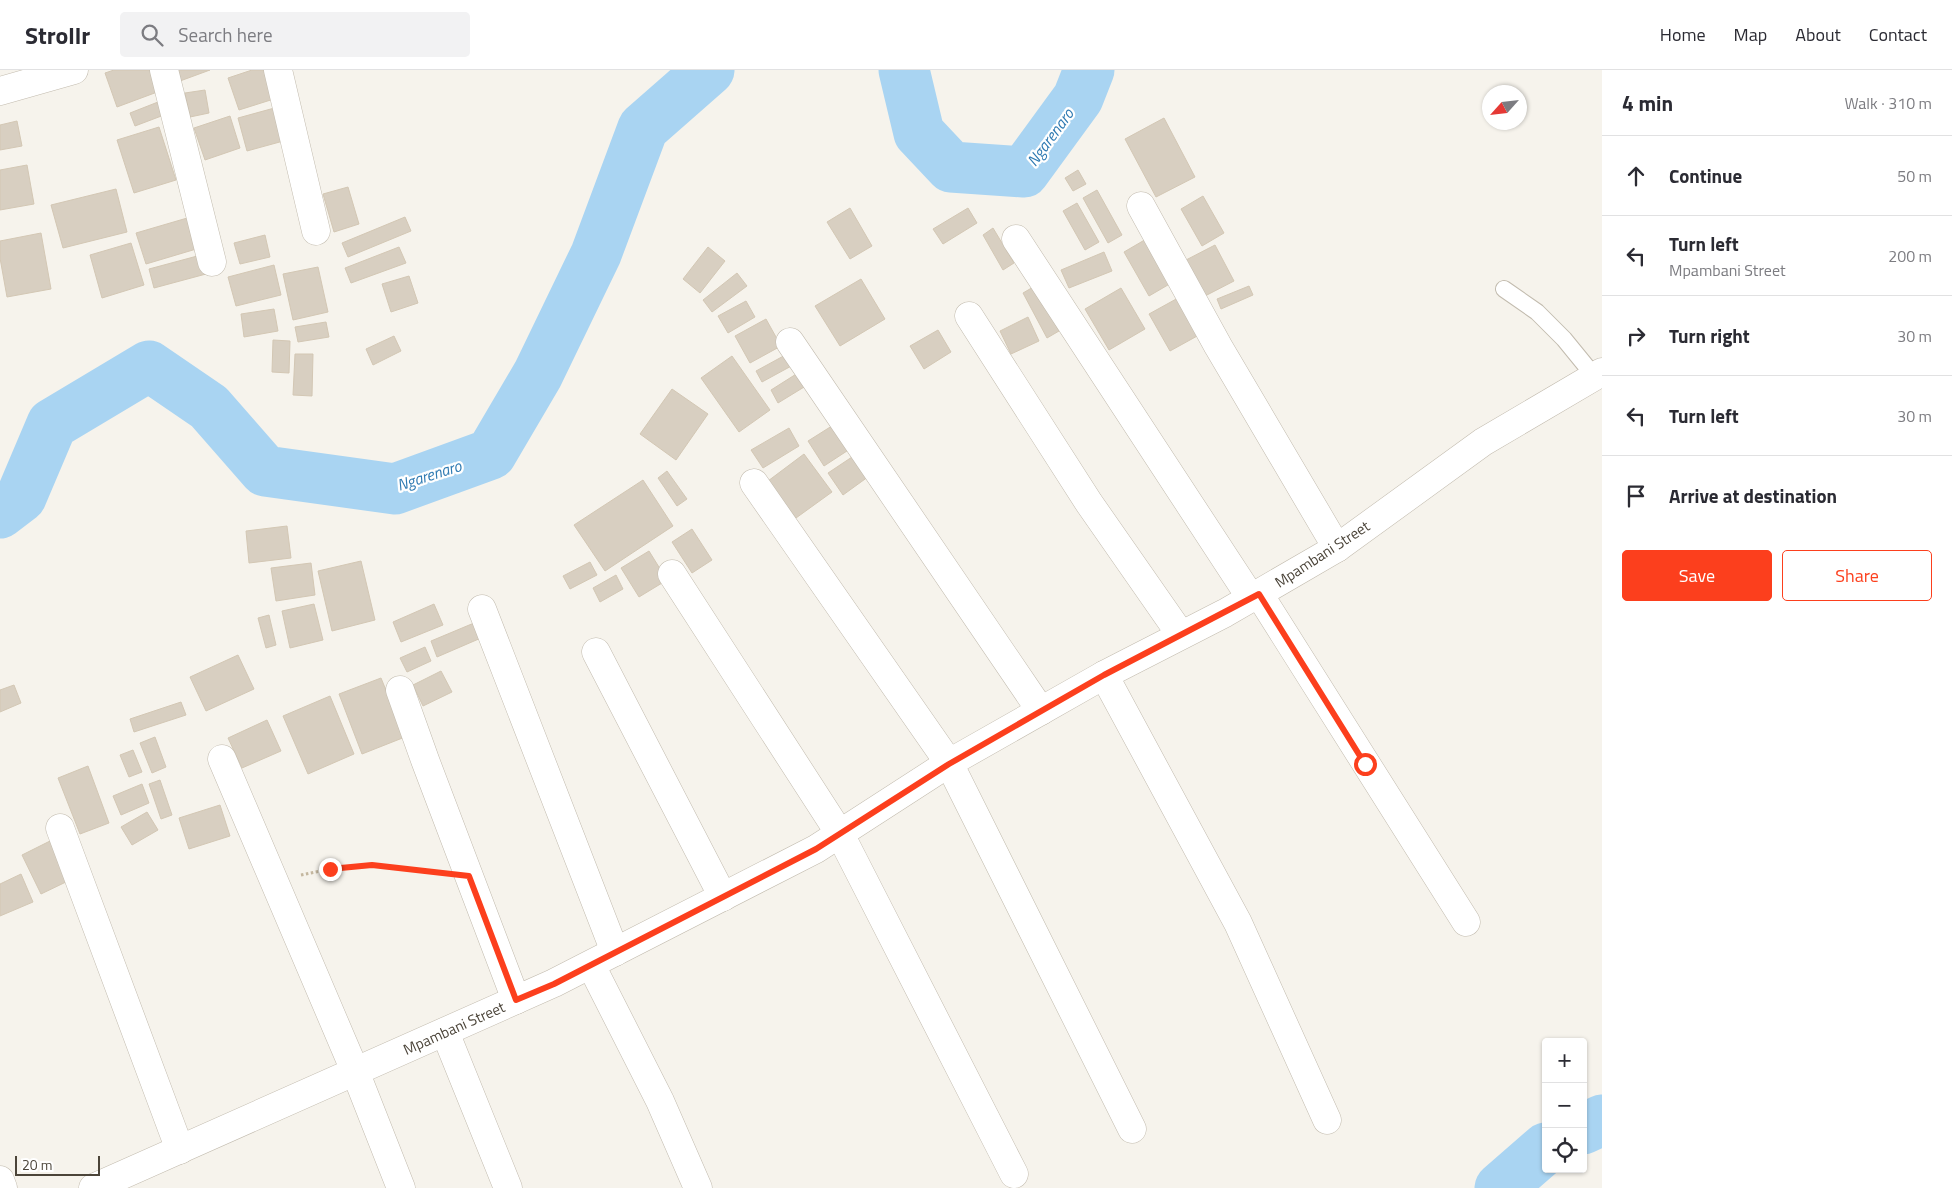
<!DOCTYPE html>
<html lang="en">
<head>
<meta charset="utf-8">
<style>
  body { margin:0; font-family:"Titillium Web",sans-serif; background:#f2f2f3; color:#2b2b33 }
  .controls { position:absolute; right:15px; bottom:15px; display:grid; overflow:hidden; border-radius:5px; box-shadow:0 1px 4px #0004 }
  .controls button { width:45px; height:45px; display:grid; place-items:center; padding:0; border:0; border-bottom:1px solid #e1e1e2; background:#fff; color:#2b2b33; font:25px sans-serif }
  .compass { position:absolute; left:1482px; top:15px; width:45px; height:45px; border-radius:50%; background:#fff; box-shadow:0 1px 4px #0004; rotate:243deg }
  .scale { position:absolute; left:15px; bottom:12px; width:85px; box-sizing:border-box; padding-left:5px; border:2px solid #4b4439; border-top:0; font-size:14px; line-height:18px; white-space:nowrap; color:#4b4439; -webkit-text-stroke:4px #fff; paint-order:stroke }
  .stop { position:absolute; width:15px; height:15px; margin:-11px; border:4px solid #fc3f1d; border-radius:50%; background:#fff }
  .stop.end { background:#fc3f1d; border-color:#fff; box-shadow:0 1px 5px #0008 }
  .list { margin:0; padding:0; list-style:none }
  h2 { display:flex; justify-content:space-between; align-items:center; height:65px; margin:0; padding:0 20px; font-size:21px }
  h2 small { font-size:16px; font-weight:400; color:#7c7c81 }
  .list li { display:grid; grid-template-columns:32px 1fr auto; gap:15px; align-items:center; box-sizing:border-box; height:80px; padding:0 20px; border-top:1px solid #e1e1e2 }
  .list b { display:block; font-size:19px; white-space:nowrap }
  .list p { margin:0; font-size:16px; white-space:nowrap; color:#7c7c81 }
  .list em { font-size:16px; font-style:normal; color:#7c7c81 }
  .actions { display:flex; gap:10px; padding:15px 20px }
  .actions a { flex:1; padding:11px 0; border:1px solid #fc3f1d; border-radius:5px; text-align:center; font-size:18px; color:#fc3f1d }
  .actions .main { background:#fc3f1d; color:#fff }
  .icon { flex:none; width:28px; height:28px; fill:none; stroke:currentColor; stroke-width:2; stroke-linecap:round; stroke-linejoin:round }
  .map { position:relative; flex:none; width:1602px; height:1118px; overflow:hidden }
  header { display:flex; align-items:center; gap:30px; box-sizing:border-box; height:70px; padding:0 25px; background:#fff; border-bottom:1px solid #e1e1e2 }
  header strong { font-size:24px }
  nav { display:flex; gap:28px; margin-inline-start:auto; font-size:18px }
  .search { width:350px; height:45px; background:#f2f2f3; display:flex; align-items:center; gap:12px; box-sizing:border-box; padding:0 18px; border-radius:5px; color:#7c7c81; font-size:19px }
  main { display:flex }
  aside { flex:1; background:#fff }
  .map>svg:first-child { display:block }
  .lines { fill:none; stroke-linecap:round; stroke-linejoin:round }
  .river { stroke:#a9d4f2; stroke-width:51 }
  .building { fill:#d8cfc1; stroke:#d3c7b4 }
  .service-casing { stroke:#c2bbae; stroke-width:18 }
  .minor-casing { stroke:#c2bbae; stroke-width:29 }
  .path { stroke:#c4b79f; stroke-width:3; stroke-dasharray:2.5 2.5; stroke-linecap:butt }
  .service { stroke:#fff; stroke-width:16 }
  .minor { stroke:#fff; stroke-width:28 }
  .route { stroke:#fc3f1d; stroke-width:6 }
  .labels { text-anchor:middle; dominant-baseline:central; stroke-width:4.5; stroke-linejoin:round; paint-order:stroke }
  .street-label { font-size:15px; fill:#4b4439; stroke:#fff }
  .water-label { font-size:16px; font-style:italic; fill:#2e7ab2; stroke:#fff }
</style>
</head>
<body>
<header>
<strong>Strollr</strong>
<div class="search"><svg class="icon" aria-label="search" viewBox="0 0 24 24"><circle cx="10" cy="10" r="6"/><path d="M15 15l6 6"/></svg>Search here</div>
<nav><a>Home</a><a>Map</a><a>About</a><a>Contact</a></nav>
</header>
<main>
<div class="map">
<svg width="1602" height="1118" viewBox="0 0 1602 1118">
  <rect width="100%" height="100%" fill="#f6f3ec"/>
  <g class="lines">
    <!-- river -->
    <g class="river">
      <polyline points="904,0 919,63 951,97 1024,102 1078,28 1089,0"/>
      <polyline points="0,443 21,427 52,354 149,296 209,337 265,401 395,419 491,384 538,304 596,184 643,58 709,0"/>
      <polyline points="1583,1059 1602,1050"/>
      <polyline points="1500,1118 1546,1078"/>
    </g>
  </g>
  <!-- building -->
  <g class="building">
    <polygon points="114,0 153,0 160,21 117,37 105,3"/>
    <polygon points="176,0 210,0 180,11"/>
    <polygon points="252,0 267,0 277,28 239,40 228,8"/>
    <polygon points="205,20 209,43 190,47 185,23"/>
    <polygon points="158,32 164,45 135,56 130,43"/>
    <polygon points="278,37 287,70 247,81 238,48"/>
    <polygon points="230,46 240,78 205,90 194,58"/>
    <polygon points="1164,48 1195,107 1156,127 1125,69"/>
    <polygon points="17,51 22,76 0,80 0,55"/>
    <polygon points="159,57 176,110 134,123 117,70"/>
    <polygon points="27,95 34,134 0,140 0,100"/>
    <polygon points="1078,100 1086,114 1073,121 1065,108"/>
    <polygon points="348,117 359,154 334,162 323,124"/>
    <polygon points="116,119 127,162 63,178 51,135"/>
    <polygon points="1097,120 1122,165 1108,173 1083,128"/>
    <polygon points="1203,126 1224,163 1202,176 1181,139"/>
    <polygon points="1077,133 1099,172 1085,180 1063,141"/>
    <polygon points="850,138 872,176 850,189 827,152"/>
    <polygon points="968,138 977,153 943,174 933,159"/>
    <polygon points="194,146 203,177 146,194 136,163"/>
    <polygon points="405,147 411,161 348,187 342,173"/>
    <polygon points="993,158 1014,193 1003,200 983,165"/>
    <polygon points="41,163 51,219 7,227 0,188 0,171"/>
    <polygon points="265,165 270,187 240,194 234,173"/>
    <polygon points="1148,168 1173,212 1149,226 1124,182"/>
    <polygon points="131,173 144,215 102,228 90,185"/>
    <polygon points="1215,175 1234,211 1205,226 1186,190"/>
    <polygon points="399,177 406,193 351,213 345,198"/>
    <polygon points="708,177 725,191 700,223 683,209"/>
    <polygon points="1104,182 1112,201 1069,218 1061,200"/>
    <polygon points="201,185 206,204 154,218 149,199"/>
    <polygon points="274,195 281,225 236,236 228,207"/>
    <polygon points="318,197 328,242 293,250 283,204"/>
    <polygon points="737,203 747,216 712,242 703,230"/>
    <polygon points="409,206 418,233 391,242 382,214"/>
    <polygon points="861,209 885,249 840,276 815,236"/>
    <polygon points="1035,216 1059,261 1047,268 1023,223"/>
    <polygon points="1249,216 1253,225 1221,239 1217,229"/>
    <polygon points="1121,218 1145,259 1109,280 1085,239"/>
    <polygon points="1178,228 1199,265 1170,281 1149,244"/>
    <polygon points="746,231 755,247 728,263 718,246"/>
    <polygon points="274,239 278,261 244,267 241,244"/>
    <polygon points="1028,247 1039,271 1011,284 1000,261"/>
    <polygon points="766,249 781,276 750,293 735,266"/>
    <polygon points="326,252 329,267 298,272 295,257"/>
    <polygon points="938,260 951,282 924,299 910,276"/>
    <polygon points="394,266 401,281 373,295 366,279"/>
    <polygon points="273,270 290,271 289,303 272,302"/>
    <polygon points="789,283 795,294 762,312 756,301"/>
    <polygon points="295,284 313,284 312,326 293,325"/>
    <polygon points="732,286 770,340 739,362 701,308"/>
    <polygon points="801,301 809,314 778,333 771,320"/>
    <polygon points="672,319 708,344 676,390 640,364"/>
    <polygon points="835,354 850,379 824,396 808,371"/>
    <polygon points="789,358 799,376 763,398 751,380"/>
    <polygon points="858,383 872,404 843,425 828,403"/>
    <polygon points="804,384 832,422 796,448 768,411"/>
    <polygon points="667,401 687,429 677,436 658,408"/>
    <polygon points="643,410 673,456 605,501 574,455"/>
    <polygon points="287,456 291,488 249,493 246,461"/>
    <polygon points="692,459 712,490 692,503 672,472"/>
    <polygon points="649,481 667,510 639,527 621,498"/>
    <polygon points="361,491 375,550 332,561 318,501"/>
    <polygon points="590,492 597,505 570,519 563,506"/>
    <polygon points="311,493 315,525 276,531 271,498"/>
    <polygon points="616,505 623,519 600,532 593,518"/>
    <polygon points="314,534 323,570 290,578 282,541"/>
    <polygon points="434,534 443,555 401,572 393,552"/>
    <polygon points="269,545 276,575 266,578 258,548"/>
    <polygon points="474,553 481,568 437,587 431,571"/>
    <polygon points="425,577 431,591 407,602 400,588"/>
    <polygon points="238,585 254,619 206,641 190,607"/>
    <polygon points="441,601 452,622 423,636 413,615"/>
    <polygon points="381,608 405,667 362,684 339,624"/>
    <polygon points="14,615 21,633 0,642 0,620"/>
    <polygon points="330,626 354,684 308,704 283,646"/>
    <polygon points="181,632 186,645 134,662 130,649"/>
    <polygon points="267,650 281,681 242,698 228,668"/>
    <polygon points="155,667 166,697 152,703 140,673"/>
    <polygon points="133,680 142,702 129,707 120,685"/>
    <polygon points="88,696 109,753 80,764 58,708"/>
    <polygon points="160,710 172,745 161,749 149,714"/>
    <polygon points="142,714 149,733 121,745 113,726"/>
    <polygon points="220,735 230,766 189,779 179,748"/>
    <polygon points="147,742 158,760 132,775 121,757"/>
    <polygon points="50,771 68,811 41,824 22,785"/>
    <polygon points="21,804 33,832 0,846 0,814"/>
  </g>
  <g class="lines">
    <defs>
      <polyline id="service" points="1504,219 1537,242 1564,269 1595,307"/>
      <g id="minor">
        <polyline points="164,0 212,192"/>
        <polyline points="278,0 316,161"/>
        <polyline points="0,21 74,0"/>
        <polyline points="1141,136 1218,276 1337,478"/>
        <polyline points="1016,169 1251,528"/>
        <polyline points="969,246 1089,433 1181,565"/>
        <polyline points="790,272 1041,641"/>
        <polyline points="754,413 949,693 1132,1059"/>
        <polyline points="672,504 840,764 1014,1104"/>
        <polyline points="1259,524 1466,852"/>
        <polyline points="482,539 615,882"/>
        <polyline points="596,582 723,827"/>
        <polyline points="1104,605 1238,853 1327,1050"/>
        <polyline points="400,620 425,690 516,930"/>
        <polyline points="222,689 355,1001 401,1118"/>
        <polyline points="60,758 180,1080"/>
        <polyline points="591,895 660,1031 698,1118"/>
        <polyline points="445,962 508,1118"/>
        <polyline points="0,1110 3,1118"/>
        <polyline points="93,1118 554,913 816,779 949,693 1104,605 1225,543 1337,478 1483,372 1602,302"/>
      </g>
    </defs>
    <!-- service casing -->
    <use href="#service" class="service-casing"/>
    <!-- minor casing -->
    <use href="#minor" class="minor-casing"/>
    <!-- path -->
    <polyline class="path" points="301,805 330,799 372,795 439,803"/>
    <!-- service -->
    <use href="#service" class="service"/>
    <!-- minor -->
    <use href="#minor" class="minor"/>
  </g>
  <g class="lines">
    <!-- route -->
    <polyline class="route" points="330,799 372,795 469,806 516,930 554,914 816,779 949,694 1104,605 1259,524 1365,694"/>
  </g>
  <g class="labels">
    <!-- street labels -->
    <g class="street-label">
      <text transform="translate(1322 484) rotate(-33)">Mpambani Street</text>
      <text transform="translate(454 958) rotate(-24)">Mpambani Street</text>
    </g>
    <!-- water labels -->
    <g class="water-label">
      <text transform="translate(1050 67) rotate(-54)">Ngarenaro</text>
      <text transform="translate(429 405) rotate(-18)">Ngarenaro</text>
    </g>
  </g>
</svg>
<div class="controls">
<button>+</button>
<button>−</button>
<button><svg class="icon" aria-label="locate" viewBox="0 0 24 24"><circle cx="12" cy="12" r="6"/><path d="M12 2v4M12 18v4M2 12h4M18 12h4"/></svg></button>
</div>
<svg class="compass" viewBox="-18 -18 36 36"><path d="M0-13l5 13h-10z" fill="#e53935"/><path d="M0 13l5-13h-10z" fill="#7c7c81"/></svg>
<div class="scale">20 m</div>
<div class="stop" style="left:1365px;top:694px"></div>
<div class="stop end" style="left:330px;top:799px"></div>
</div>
<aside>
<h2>4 min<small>Walk · 310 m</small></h2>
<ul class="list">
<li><svg class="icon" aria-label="ahead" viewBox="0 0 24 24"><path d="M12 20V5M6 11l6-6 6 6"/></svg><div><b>Continue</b></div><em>50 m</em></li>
<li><svg class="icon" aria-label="left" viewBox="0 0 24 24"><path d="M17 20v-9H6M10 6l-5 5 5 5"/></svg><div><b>Turn left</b><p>Mpambani Street</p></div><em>200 m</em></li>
<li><svg class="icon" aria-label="right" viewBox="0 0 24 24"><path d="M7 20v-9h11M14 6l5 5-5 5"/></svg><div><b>Turn right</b></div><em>30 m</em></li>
<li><svg class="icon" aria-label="left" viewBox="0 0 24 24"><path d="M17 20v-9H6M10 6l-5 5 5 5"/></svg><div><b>Turn left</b></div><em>30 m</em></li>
<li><svg class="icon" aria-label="arrive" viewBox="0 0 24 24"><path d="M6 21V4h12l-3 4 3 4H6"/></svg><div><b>Arrive at destination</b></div></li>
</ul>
<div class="actions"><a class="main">Save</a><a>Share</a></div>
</aside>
</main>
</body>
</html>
